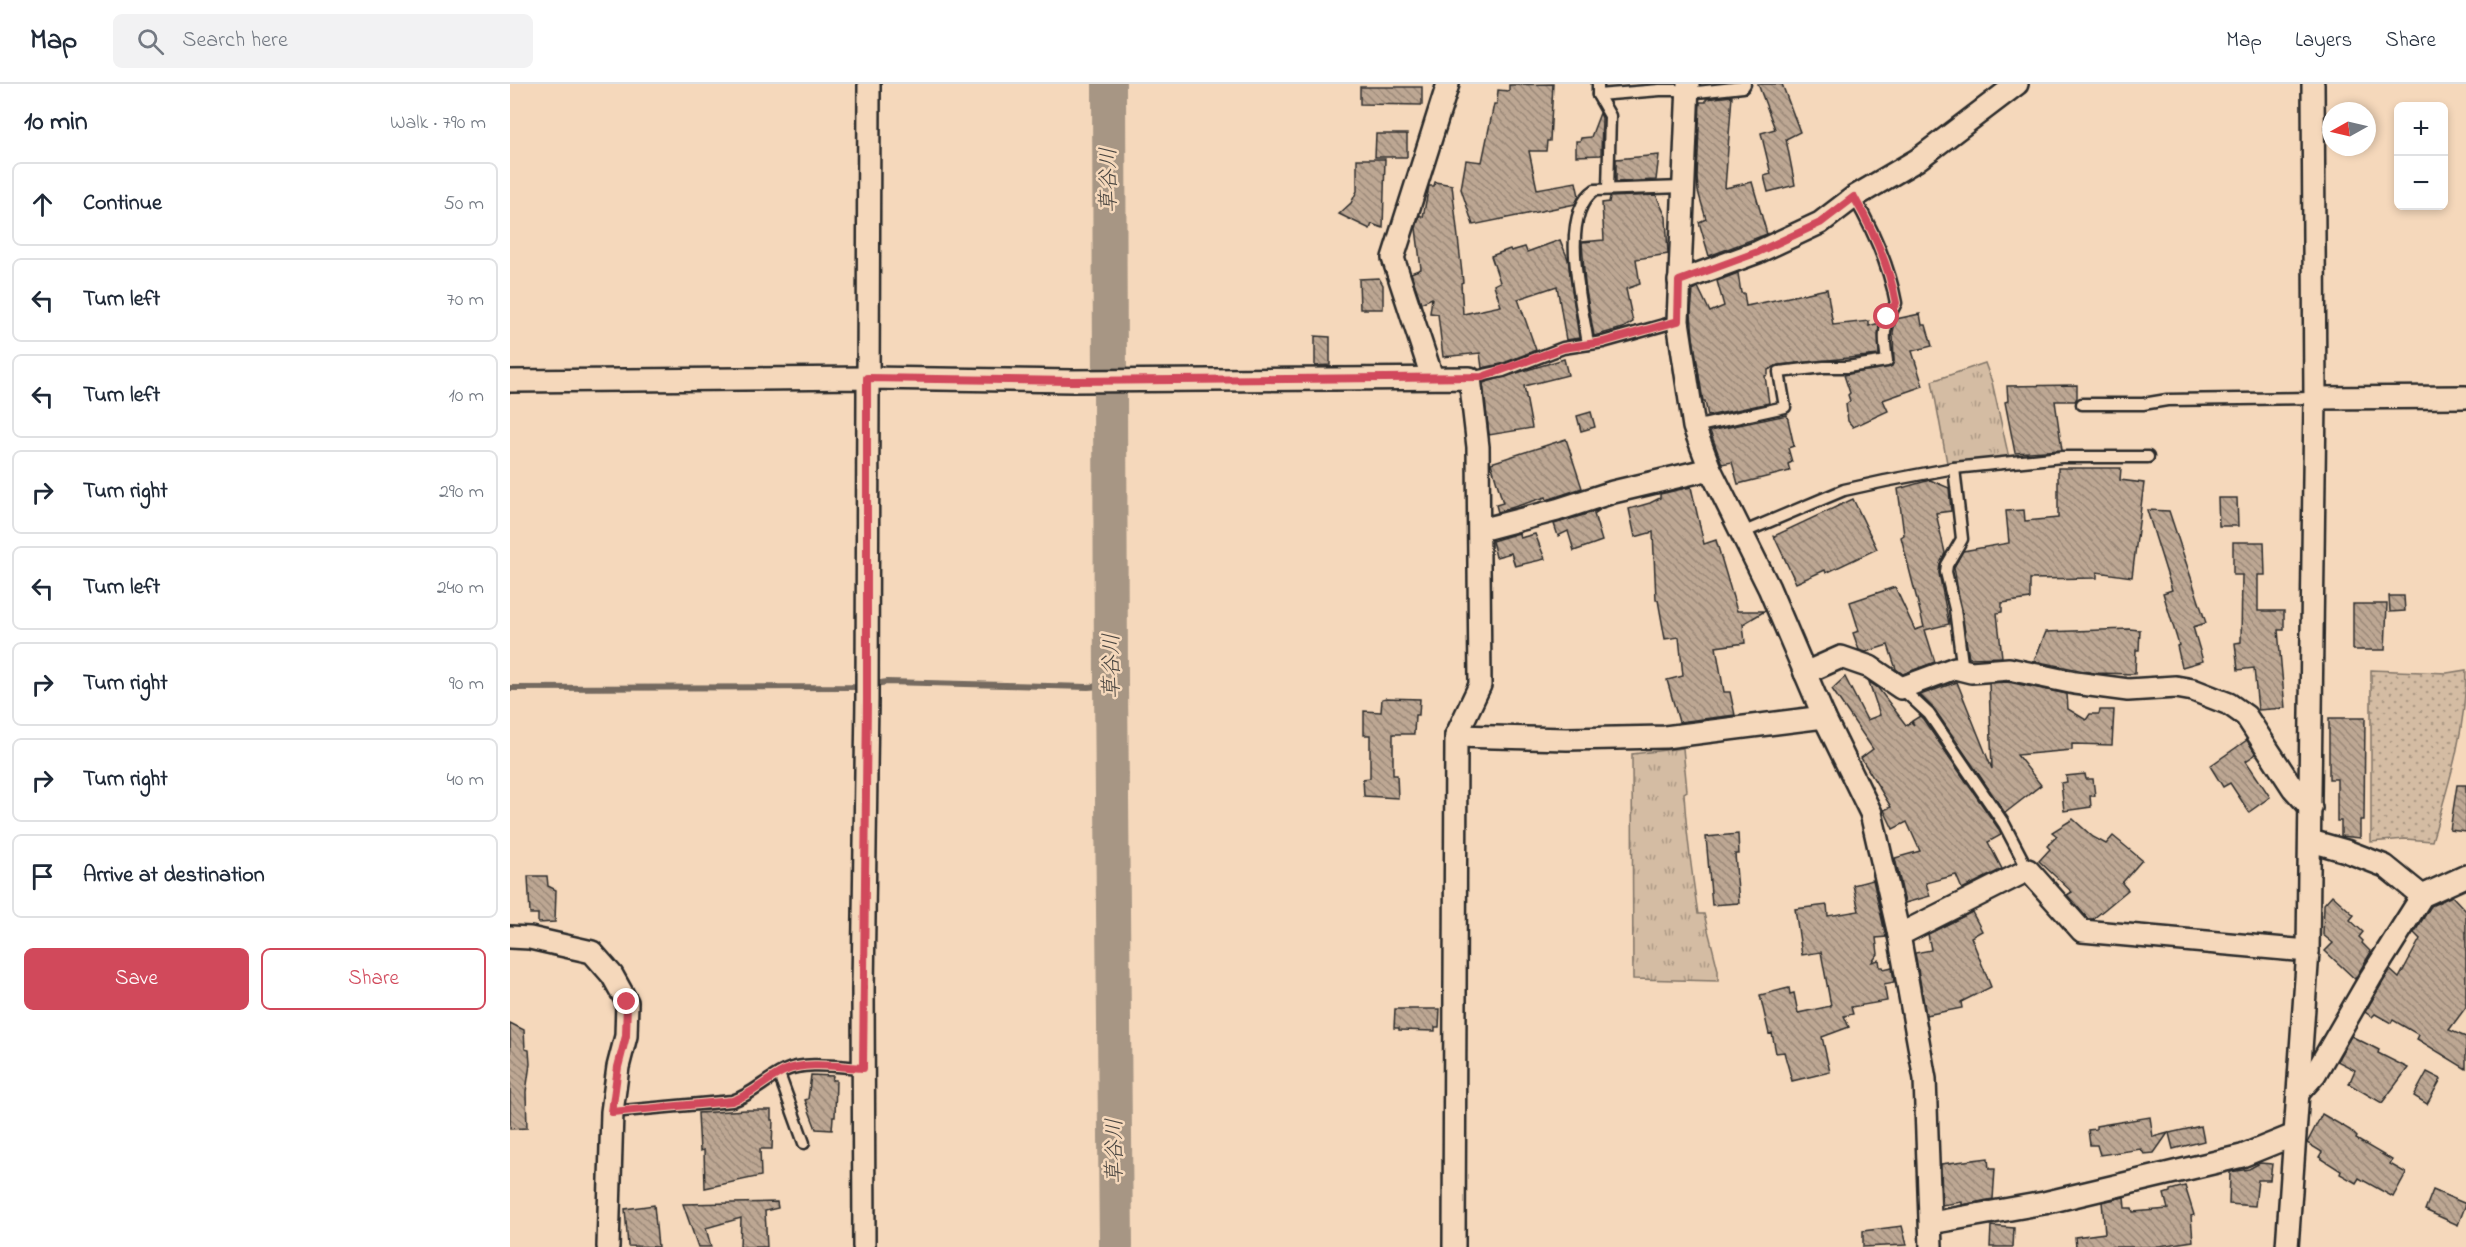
<!DOCTYPE html>
<html lang="en">
<head>
<meta charset="utf-8">
<style>
  body { margin:0; font-family:"Indie Flower","Klee One",sans-serif; background:#f2f2f3; color:#1f2937 }
  .controls { position:absolute; right:18px; top:18px; display:grid; overflow:hidden; border-radius:9px; box-shadow:0 3px 9px #0003 }
  .controls button { width:54px; height:54px; display:grid; place-items:center; padding:0; border:0; border-bottom:2px solid #e0e1e3; background:#fff; color:#1f2937; font:30px sans-serif }
  .compass { position:absolute; left:1812px; top:18px; width:54px; height:54px; border-radius:50%; background:#fff; box-shadow:0 3px 9px #0003; rotate:262deg }
  .stop { position:absolute; width:18px; height:18px; margin:-14px; border:4px solid #d1495b; border-radius:50%; background:#fff }
  .stop.end { background:#d1495b; border-color:#fff; box-shadow:0 2px 6px #0008 }
  .list { margin:0; padding:0; list-style:none }
  h2 { display:flex; justify-content:space-between; align-items:center; height:78px; margin:0; padding:0 24px; font-size:26px }
  h2 small { font-size:20px; font-weight:400; color:#747a83 }
  .list li { display:grid; grid-template-columns:39px 1fr auto; gap:18px; align-items:center; box-sizing:border-box; height:84px; margin:0 12px 12px; padding:0 12px; border:2px solid #e0e1e3; border-radius:9px }
  .list b { display:block; font-size:22px; white-space:nowrap }
  .list em { font-size:20px; font-style:normal; color:#747a83 }
  .actions { display:flex; gap:12px; padding:18px 24px }
  .actions a { flex:1; padding:14px 0; border:2px solid #d1495b; border-radius:9px; text-align:center; font-size:21px; color:#d1495b }
  .actions .main { background:#d1495b; color:#fff }
  .icon { flex:none; width:33px; height:33px; fill:none; stroke:currentColor; stroke-width:2; stroke-linecap:round; stroke-linejoin:round }
  .map { position:relative; flex:none; width:1956px; height:1163px; overflow:hidden }
  header { display:flex; align-items:center; gap:36px; box-sizing:border-box; height:84px; padding:0 30px; background:#fff; border-bottom:2px solid #e0e1e3 }
  header strong { font-size:28px }
  nav { display:flex; gap:33px; margin-inline-start:auto; font-size:21px }
  .search { width:420px; height:54px; background:#f2f2f3; display:flex; align-items:center; gap:15px; box-sizing:border-box; padding:0 21px; border-radius:9px; color:#747a83; font-size:22px }
  main { display:flex }
  aside { flex:1; background:#fff }
  .map>svg:first-child { display:block }
  .grass { fill:url(#grass-tufts); stroke:#807467; stroke-width:1.5 }
  .park { fill:url(#park-dots); stroke:#807467; stroke-width:1.5 }
  .lines { fill:none; stroke-linecap:round; stroke-linejoin:round }
  .stream { stroke:#756b60; stroke-width:6 }
  .river { stroke:#a79684; stroke-width:34 }
  .building { fill:url(#building-back-hatch); stroke:#2b2b2b; stroke-width:1.5 }
  .service-casing { stroke:#2b2b2b; stroke-width:15 }
  .minor-casing { stroke:#2b2b2b; stroke-width:26 }
  .service { stroke:#f5d8bb; stroke-width:10 }
  .minor { stroke:#f5d8bb; stroke-width:21 }
  .route { stroke:#d1495b; stroke-width:8 }
  .labels { text-anchor:middle; dominant-baseline:central; stroke-width:5; stroke-linejoin:round; paint-order:stroke }
  .water-label { font-size:22px; font-style:italic; fill:#4a4641; stroke:#f5d8bb }
</style>
</head>
<body>
<header>
<strong>Map</strong>
<div class="search"><svg class="icon" aria-label="search" viewBox="0 0 24 24"><circle cx="10" cy="10" r="6"/><path d="M15 15l6 6"/></svg>Search here</div>
<nav><a>Map</a><a>Layers</a><a>Share</a></nav>
</header>
<main>
<aside>
<h2>10 min<small>Walk · 790 m</small></h2>
<ul class="list">
<li><svg class="icon" aria-label="ahead" viewBox="0 0 24 24"><path d="M12 20V5M6 11l6-6 6 6"/></svg><div><b>Continue</b></div><em>50 m</em></li>
<li><svg class="icon" aria-label="left" viewBox="0 0 24 24"><path d="M17 20v-9H6M10 6l-5 5 5 5"/></svg><div><b>Turn left</b></div><em>70 m</em></li>
<li><svg class="icon" aria-label="left" viewBox="0 0 24 24"><path d="M17 20v-9H6M10 6l-5 5 5 5"/></svg><div><b>Turn left</b></div><em>10 m</em></li>
<li><svg class="icon" aria-label="right" viewBox="0 0 24 24"><path d="M7 20v-9h11M14 6l5 5-5 5"/></svg><div><b>Turn right</b></div><em>290 m</em></li>
<li><svg class="icon" aria-label="left" viewBox="0 0 24 24"><path d="M17 20v-9H6M10 6l-5 5 5 5"/></svg><div><b>Turn left</b></div><em>240 m</em></li>
<li><svg class="icon" aria-label="right" viewBox="0 0 24 24"><path d="M7 20v-9h11M14 6l5 5-5 5"/></svg><div><b>Turn right</b></div><em>90 m</em></li>
<li><svg class="icon" aria-label="right" viewBox="0 0 24 24"><path d="M7 20v-9h11M14 6l5 5-5 5"/></svg><div><b>Turn right</b></div><em>40 m</em></li>
<li><svg class="icon" aria-label="arrive" viewBox="0 0 24 24"><path d="M6 21V4h12l-3 4 3 4H6"/></svg><div><b>Arrive at destination</b></div></li>
</ul>
<div class="actions"><a class="main">Save</a><a>Share</a></div>
</aside>
<div class="map">
<svg width="1956" height="1163" viewBox="0 0 1956 1163">
  <defs>
    <pattern id="grass-tufts" width="24" height="20" patternUnits="userSpaceOnUse" patternTransform="scale(1.5)"><rect width="24" height="20" fill="#d4bca3"/><path d="M3 7l-1-3M5 7V3M7 7l1-3M15 17l-1-3M17 17v-4M19 17l1-3" fill="none" stroke="#ac9985"/></pattern>
    <pattern id="park-dots" width="8" height="8" patternUnits="userSpaceOnUse" patternTransform="scale(1.5)"><rect width="8" height="8" fill="#d4bca3"/><path d="M2 2h.1M6 6h.1" fill="none" stroke="#ac9985" stroke-width="1.8" stroke-linecap="round"/></pattern>
    <pattern id="building-back-hatch" width="6" height="6" patternUnits="userSpaceOnUse" patternTransform="scale(1.5)"><rect width="6" height="6" fill="#bda793"/><path d="M-1 5l2 2M0 0l6 6M5-1l2 2" fill="none" stroke="#9a8878"/></pattern>
  </defs>
  <rect width="100%" height="100%" fill="#f5d8bb"/>
  <filter id="ink" filterUnits="userSpaceOnUse"><feTurbulence type="fractalNoise" baseFrequency=".0167" numOctaves="2"/><feDisplacementMap in="SourceGraphic" scale="12" xChannelSelector="R" yChannelSelector="G"/><feConvolveMatrix kernelMatrix="1 2 1 2 8 2 1 2 1" color-interpolation-filters="sRGB"/></filter>
  <g filter="url(#ink)">
    <!-- grass -->
    <g class="grass">
      <polygon points="1475,279 1482,298 1499,374 1437,379 1422,297"/>
      <path d="M1173,664L1177,707L1174,709C1176,749 1182,790 1188,830H1194L1208,886V897L1123,895L1122,670Z"/>
    </g>
    <!-- park -->
    <path class="park" d="M1861,586L1937,589L1956,586C1956,646 1939,700 1922,757L1895,755L1861,758Z"/>
    <g class="lines">
      <!-- stream -->
      <polyline class="stream" points="0,604 346,603 377,598 578,603 601,601"/>
      <!-- river -->
      <polyline class="river" points="599,0 601,601 606,1163"/>
    </g>
    <!-- building -->
    <g class="building">
      <polygon points="1043,0 1040,57 1037,57 1036,67 1019,67 1027,105 1066,98 1069,112 1065,120 963,141 951,105 956,76 972,78 984,20 987,20 988,6 999,7 999,1"/>
      <polygon points="1248,0 1272,0 1290,48 1276,55 1285,101 1258,108 1254,92 1261,90 1251,49 1265,45"/>
      <polygon points="850,3 912,3 912,21 850,20"/>
      <polygon points="1222,12 1215,104 1242,98 1257,150 1199,172 1189,138 1196,135 1188,107 1187,93 1190,18 1196,18 1196,15"/>
      <polygon points="1090,29 1092,34 1091,71 1066,72 1066,57 1070,57 1071,54 1081,53"/>
      <polygon points="866,50 897,50 897,73 865,73"/>
      <polygon points="1149,71 1146,96 1106,98 1106,75"/>
      <polygon points="847,75 875,75 873,144 862,140 860,145 829,130 841,119 847,107"/>
      <polygon points="925,98 942,101 953,198 951,199 953,230 991,222 984,201 990,198 981,172 1000,165 1001,167 1015,163 1017,168 1050,156 1058,175 1069,254 1056,256 1047,202 1008,215 1026,266 991,280 972,284 970,269 933,273 928,230 920,229 922,214 911,219 901,189 911,185 906,144 910,131 913,133 919,102 924,102"/>
      <polygon points="1146,111 1156,133 1158,170 1126,175 1130,200 1116,205 1123,238 1113,244 1084,252 1075,201 1072,158 1094,156 1092,119 1099,118 1100,113"/>
      <polygon points="1228,189 1231,209 1234,209 1236,222 1317,205 1323,241 1359,237 1359,242 1369,239 1369,271 1268,281 1258,286 1258,291 1255,292 1259,319 1198,332 1195,317 1193,317 1183,253 1181,229 1183,206 1188,203 1200,228 1214,222 1207,197"/>
      <polygon points="869,194 873,201 873,225 850,225 849,195"/>
      <polygon points="1410,230 1412,241 1416,241 1422,262 1402,267 1413,302 1373,316 1378,327 1343,343 1338,337 1336,320 1340,317 1338,311 1340,309 1334,291 1382,282 1384,277 1383,248 1386,235"/>
      <polygon points="805,252 820,253 820,281 805,282"/>
      <polygon points="1054,275 1058,291 1014,302 1022,344 979,351 973,299"/>
      <polygon points="1567,301 1567,314 1565,317 1545,317 1552,366 1505,369 1495,318 1498,317 1497,302"/>
      <polygon points="1081,328 1085,343 1071,347 1067,332"/>
      <polygon points="1277,331 1284,362 1278,364 1282,378 1278,380 1280,387 1228,400 1222,378 1212,380 1200,347"/>
      <polygon points="1056,355 1072,404 1037,416 1036,413 988,428 986,421 993,419 981,379"/>
      <polygon points="1548,384 1611,384 1610,396 1634,399 1622,493 1587,488 1587,494 1520,495 1520,515 1492,519 1492,528 1487,529 1492,573 1459,574 1444,483 1453,467 1499,459 1496,427 1514,426 1515,437 1548,434"/>
      <polygon points="1420,396 1439,404 1441,427 1426,429 1435,469 1430,480 1429,489 1439,540 1415,546 1425,578 1393,590 1386,585 1378,561 1356,568 1349,566 1343,549 1349,547 1340,518 1385,503 1405,546 1414,543 1391,453 1394,451 1388,405"/>
      <polygon points="1181,403 1194,460 1206,456 1227,527 1255,527 1233,540 1235,559 1206,563 1214,608 1220,608 1225,631 1169,638 1157,596 1173,592 1169,553 1155,555 1148,516 1146,516 1143,448 1125,453 1119,425 1140,419 1150,414 1150,410"/>
      <polygon points="1708,414 1727,414 1728,442 1709,442"/>
      <polygon points="1343,415 1367,465 1316,489 1315,486 1286,499 1264,452"/>
      <polygon points="1090,426 1084,430 1092,457 1064,467 1058,447 1048,452 1044,440"/>
      <polygon points="1637,426 1659,427 1696,539 1683,543 1693,577 1672,583 1667,562 1669,561 1653,509 1662,506"/>
      <polygon points="1009,449 1010,454 1025,450 1035,475 1005,482 1001,469 986,473 982,457"/>
      <polygon points="1723,458 1754,458 1755,491 1748,491 1748,527 1774,527 1774,546 1768,546 1775,624 1748,626 1744,584 1728,586 1725,559 1731,558 1732,491 1723,491"/>
      <polygon points="1879,512 1894,512 1895,527 1880,528"/>
      <polygon points="1843,520 1877,520 1875,566 1843,566"/>
      <polygon points="1619,545 1630,546 1629,566 1626,566 1625,590 1584,589 1524,577 1536,548"/>
      <polygon points="1335,593 1357,636 1370,631 1359,598 1368,604 1396,641 1401,638 1404,641 1402,637 1410,632 1413,635 1488,744 1491,751 1478,758 1492,785 1452,805 1446,791 1416,799 1420,812 1395,819 1385,774 1410,767 1397,738 1383,745 1374,726 1381,723 1351,674 1363,665 1322,605"/>
      <polygon points="1447,598 1482,685 1479,599 1498,598 1557,610 1558,625 1576,636 1580,630 1589,630 1590,626 1604,626 1602,661 1562,660 1562,666 1507,671 1531,701 1495,729 1425,626 1410,611"/>
      <polygon points="876,614 910,615 909,631 905,631 904,650 883,650 883,691 887,691 888,714 854,712 853,695 860,694 860,651 854,651 854,627 871,628 872,615"/>
      <polygon points="1819,634 1855,634 1854,736 1850,736 1850,754 1831,752 1831,737 1827,737 1827,695 1819,695"/>
      <polygon points="1737,656 1746,670 1736,677 1760,713 1739,728 1720,699 1713,703 1700,682"/>
      <polygon points="1575,690 1576,695 1583,695 1585,712 1580,712 1581,723 1554,727 1551,699 1557,698 1556,692"/>
      <polygon points="1947,701 1956,701 1956,748 1940,746"/>
      <polygon points="1563,735 1583,753 1596,760 1603,752 1632,776 1612,799 1618,806 1583,835 1578,835 1557,811 1562,808 1529,777 1540,765 1537,762 1547,752 1542,748"/>
      <polygon points="1228,750 1229,770 1225,770 1229,819 1202,821 1196,753"/>
      <polygon points="18,792 37,792 38,802 46,806 45,838 28,839 28,830 20,830"/>
      <polygon points="1363,796 1376,853 1366,854 1368,870 1362,878 1369,876 1370,883 1373,883 1374,885 1382,883 1384,898 1374,900 1377,917 1341,923 1343,930 1334,932 1339,943 1312,953 1320,988 1282,997 1274,968 1266,969 1262,949 1259,950 1250,911 1279,904 1280,910 1284,909 1288,929 1321,922 1311,868 1292,871 1285,825 1317,821 1318,832 1349,827 1343,801"/>
      <polygon points="1822,811 1844,831 1840,836 1853,848 1849,853 1853,857 1852,859 1861,868 1845,895 1815,867 1823,859 1813,851 1814,820"/>
      <polygon points="1942,812 1956,827 1956,923 1939,946 1956,953 1956,985 1907,955 1909,951 1883,936 1881,939 1865,930 1862,933 1855,928 1880,886 1889,894 1910,855 1904,849 1921,822"/>
      <polygon points="1462,828 1472,847 1461,853 1481,903 1451,918 1452,924 1416,931 1405,869 1421,866 1418,850"/>
      <polygon points="885,925 930,925 929,943 925,943 925,947 889,946 889,944 884,944"/>
      <polygon points="0,939 14,946 15,965 19,966 20,980 16,1008 17,1044 0,1045"/>
      <polygon points="1841,952 1869,966 1868,969 1898,984 1872,1019 1839,1000 1845,986 1827,977"/>
      <polygon points="1917,988 1931,995 1917,1020 1904,1012"/>
      <polygon points="301,991 323,992 322,996 326,996 325,1033 323,1033 322,1046 306,1045 295,1016 298,1015"/>
      <polygon points="236,1026 261,1026 261,1036 263,1036 262,1065 250,1065 251,1092 195,1104 194,1066 190,1067 188,1029"/>
      <polygon points="1812,1030 1840,1046 1847,1053 1846,1055 1882,1076 1880,1080 1896,1089 1883,1113 1849,1094 1846,1099 1830,1090 1831,1087 1809,1073 1812,1068 1797,1059"/>
      <polygon points="1640,1033 1643,1053 1658,1049 1644,1069 1634,1070 1631,1065 1590,1071 1587,1061 1580,1061 1578,1046 1586,1045 1586,1042"/>
      <polygon points="1691,1042 1694,1057 1663,1065 1659,1049"/>
      <polygon points="1478,1074 1479,1085 1485,1085 1483,1115 1452,1121 1452,1118 1432,1121 1431,1080"/>
      <polygon points="1750,1079 1762,1080 1760,1096 1748,1096 1745,1122 1719,1120 1720,1088 1739,1085"/>
      <polygon points="1675,1102 1684,1131 1681,1132 1683,1157 1643,1163 1566,1163 1565,1153 1595,1149 1592,1118 1614,1113 1615,1124 1622,1124 1623,1128 1658,1125 1654,1110 1660,1108 1660,1106"/>
      <polygon points="1923,1106 1956,1120 1948,1141 1915,1126"/>
      <polygon points="267,1118 268,1124 255,1127 257,1163 230,1163 231,1134 196,1144 201,1163 188,1163 173,1120"/>
      <polygon points="144,1121 148,1163 118,1162 115,1125"/>
      <polygon points="1392,1142 1397,1161 1353,1163 1353,1147"/>
      <polygon points="1481,1142 1504,1144 1503,1163 1480,1163"/>
    </g>
    <g class="lines">
      <defs>
        <g id="service">
          <polyline points="1088,0 1088,11 1100,32 1098,105"/>
          <polyline points="1088,11 1150,6 1166,6 1178,9 1233,3 1235,0"/>
          <path d="M1078,260C1073,223 1047,131 1085,106L1173,103"/>
          <polyline points="960,294 993,287 1053,264 1093,258 1168,237"/>
          <polyline points="1572,320 1633,320 1657,316 1805,314"/>
          <path d="M1184,343L1275,323L1269,288L1314,283H1337L1377,277C1373,250 1373,243 1386,219C1379,181 1363,146 1344,113"/>
          <polyline points="1444,384 1452,455 1437,481 1436,488 1445,525 1453,587"/>
          <polyline points="1232,449 1334,406 1375,397 1444,384 1552,373 1638,373"/>
          <polyline points="1391,604 1419,630 1494,740 1518,786"/>
          <polyline points="269,990 294,1059"/>
          <path d="M102,1028L222,1017C242,1011 255,996 274,987C296,977 329,983 353,984"/>
        </g>
        <g id="minor">
          <polyline points="1178,0 1168,237 1184,343 1200,385 1259,504 1314,633 1361,729 1389,851 1415,995 1421,1163"/>
          <polyline points="1169,197 1248,168 1310,139 1344,113 1407,76 1507,0"/>
          <polyline points="922,293 883,174 938,0"/>
          <polyline points="0,297 357,294 562,297 960,294 968,363 970,601 946,652 944,1163"/>
          <polyline points="1805,314 1956,313"/>
          <polyline points="970,446 1047,426 1103,408 1200,385"/>
          <polyline points="1295,589 1331,573 1360,583 1391,604 1445,584 1461,588 1499,585 1565,599 1618,606 1666,603 1683,606 1719,620 1736,632 1783,704 1801,724"/>
          <polyline points="946,652 1057,655 1155,653 1314,633"/>
          <polyline points="1801,757 1836,767 1875,782 1912,812"/>
          <polyline points="1389,851 1518,786 1572,847 1798,867"/>
          <polyline points="0,853 20,854 82,868 102,891 117,918 116,952 108,983 102,1028 98,1163"/>
          <polyline points="1789,1008 1805,990 1861,893 1912,812 1956,792"/>
          <polyline points="1421,1139 1534,1119 1732,1072 1784,1051"/>
          <polyline points="354,1163 353,906 357,615 359,0"/>
          <polyline points="1777,1163 1798,867 1805,314 1803,0"/>
        </g>
      </defs>
      <!-- service casing -->
      <use href="#service" class="service-casing"/>
      <!-- minor casing -->
      <use href="#minor" class="minor-casing"/>
      <!-- service -->
      <use href="#service" class="service"/>
      <!-- minor -->
      <use href="#minor" class="minor"/>
    </g>
  </g>
  <g class="lines" filter="url(#ink)">
    <!-- route -->
    <path class="route" d="M117,918L116,952L108,983L102,1028L222,1017C242,1011 255,996 274,987C297,977 329,983 353,984L357,615V294L562,297L972,293L1053,264L1093,258L1168,237L1169,197L1248,168L1310,139L1344,113C1363,146 1379,181 1386,219L1377,233"/>
  </g>
  <g class="labels">
    <!-- water labels -->
    <g class="water-label">
      <text transform="translate(600 96) rotate(-90)">草谷川</text>
      <text transform="translate(603 582) rotate(-90)">草谷川</text>
      <text transform="translate(606 1067) rotate(-90)">草谷川</text>
    </g>
  </g>
</svg>
<div class="controls">
<button>+</button>
<button>−</button>
</div>
<svg class="compass" viewBox="-18 -18 36 36"><path d="M0-13l5 13h-10z" fill="#e53935"/><path d="M0 13l5-13h-10z" fill="#747a83"/></svg>
<div class="stop" style="left:1377px;top:233px"></div>
<div class="stop end" style="left:117px;top:918px"></div>
</div>
</main>
</body>
</html>
